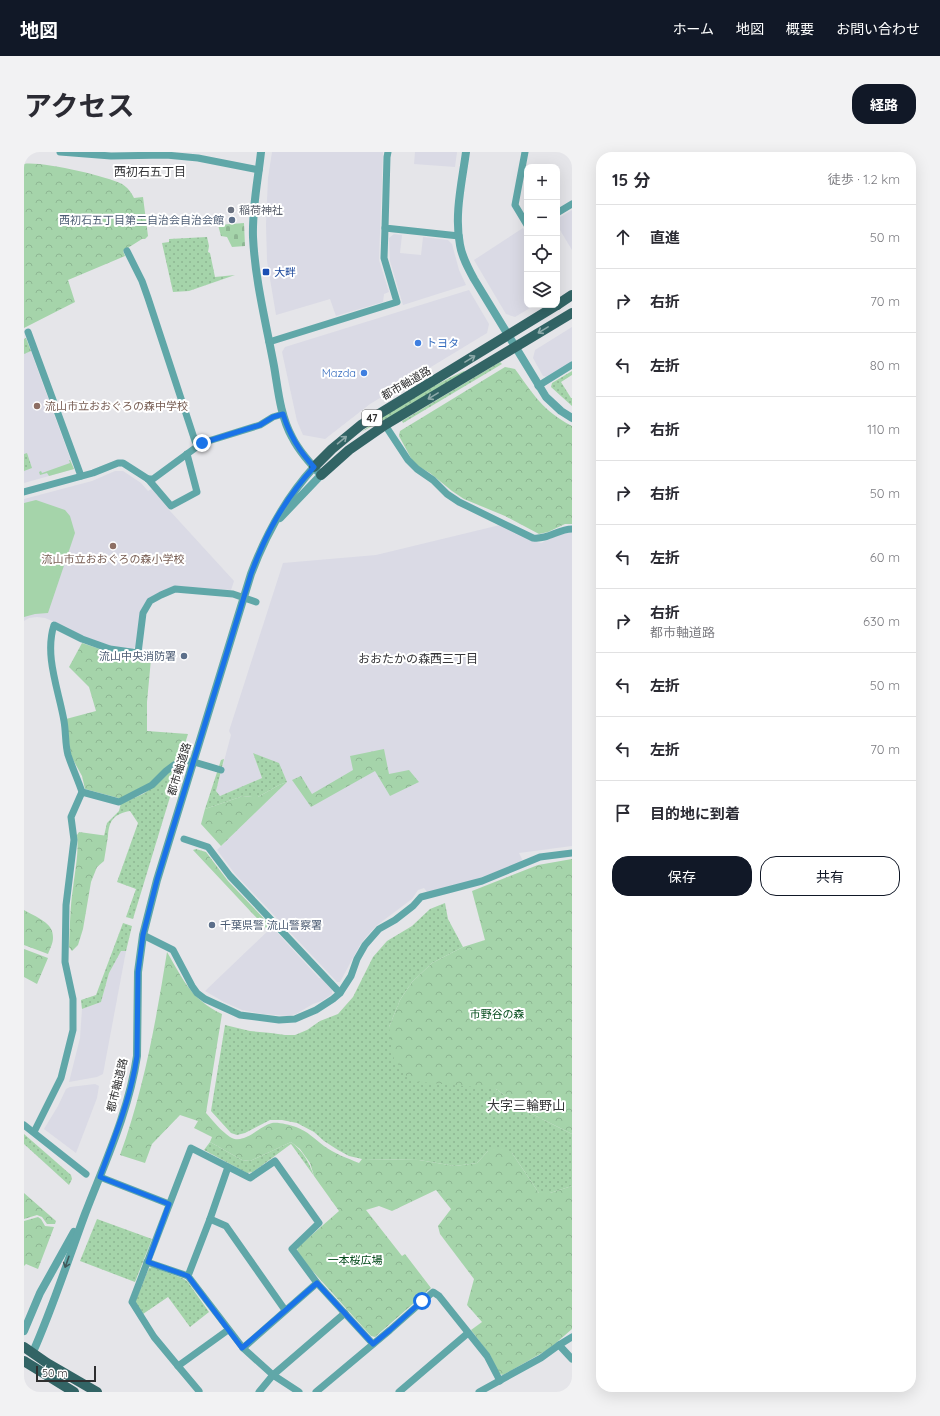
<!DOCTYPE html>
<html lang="ja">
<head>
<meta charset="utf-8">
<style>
  body { margin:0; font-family:Quicksand,"Noto Sans JP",sans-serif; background:#f2f2f3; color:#2b2b33 }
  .controls { position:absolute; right:12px; top:12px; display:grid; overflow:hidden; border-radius:8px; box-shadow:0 4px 16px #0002 }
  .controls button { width:36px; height:36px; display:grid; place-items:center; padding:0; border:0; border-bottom:1px solid #e1e1e2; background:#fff; color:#2b2b33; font:20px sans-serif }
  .scale { position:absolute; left:12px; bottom:10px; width:60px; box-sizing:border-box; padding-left:4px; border:2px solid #2f2f30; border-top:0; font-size:11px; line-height:14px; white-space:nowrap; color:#2f2f30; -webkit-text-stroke:3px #fff; paint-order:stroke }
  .stop { position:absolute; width:12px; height:12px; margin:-9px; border:3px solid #1a73e8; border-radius:50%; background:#fff }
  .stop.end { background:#1a73e8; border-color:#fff; box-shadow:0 1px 4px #0008 }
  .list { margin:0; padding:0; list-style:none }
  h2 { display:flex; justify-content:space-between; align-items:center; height:52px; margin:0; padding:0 16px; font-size:17px }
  h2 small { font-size:13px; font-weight:400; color:#7c7c81 }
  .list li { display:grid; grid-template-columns:26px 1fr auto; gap:12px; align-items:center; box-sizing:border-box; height:64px; padding:0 16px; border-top:1px solid #e1e1e2 }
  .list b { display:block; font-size:15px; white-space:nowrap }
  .list p { margin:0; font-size:13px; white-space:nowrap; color:#7c7c81 }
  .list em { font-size:13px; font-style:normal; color:#7c7c81 }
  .actions { display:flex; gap:8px; padding:12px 16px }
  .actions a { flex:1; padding:9px 0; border:1px solid #111827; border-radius:16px; text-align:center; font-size:14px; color:#111827 }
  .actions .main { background:#111827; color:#fff }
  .icon { flex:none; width:22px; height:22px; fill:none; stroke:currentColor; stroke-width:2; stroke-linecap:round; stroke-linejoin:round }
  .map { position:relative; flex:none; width:548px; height:1240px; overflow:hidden; border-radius:16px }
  header { display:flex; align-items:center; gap:24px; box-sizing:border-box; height:56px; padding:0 20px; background:#111827; color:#fff }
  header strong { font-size:19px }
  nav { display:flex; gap:22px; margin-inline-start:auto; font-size:14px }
  .intro { display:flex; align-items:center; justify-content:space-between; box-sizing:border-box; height:96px; padding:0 24px }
  h1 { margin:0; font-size:28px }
  .button { padding:10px 18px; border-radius:16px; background:#111827; color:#fff; font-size:14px; font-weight:700 }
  main { display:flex; gap:24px; padding:0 24px }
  aside { flex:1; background:#fff; border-radius:16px; box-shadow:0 4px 16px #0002 }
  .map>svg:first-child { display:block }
  .built { fill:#dadae5 }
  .grass { fill:url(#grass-dots) }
  .forest { fill:url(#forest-crowns) }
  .cemetery { fill:url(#cemetery-stones) }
  .garden { fill:#a5d4aa }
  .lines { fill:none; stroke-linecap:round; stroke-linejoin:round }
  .minor { stroke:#60a7a8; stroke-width:7 }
  .tertiary { stroke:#60a7a8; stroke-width:8 }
  .primary { stroke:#326465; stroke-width:10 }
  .oneway { stroke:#8eaaaa }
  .oneway2 { stroke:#40595a }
  .route { stroke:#1a73e8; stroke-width:5 }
  .worship-dot { fill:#6b7280; stroke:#fff; stroke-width:1.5 }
  .service-dot { fill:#5c6f8a; stroke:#fff; stroke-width:1.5 }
  .transit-dot { fill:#1a4fb4; stroke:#fff; stroke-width:1.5 }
  .shop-dot { fill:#3f7fe0; stroke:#fff; stroke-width:1.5 }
  .education-dot { fill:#8d6e63; stroke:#fff; stroke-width:1.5 }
  .labels { text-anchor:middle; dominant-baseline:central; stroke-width:4; stroke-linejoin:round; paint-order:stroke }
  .shield { fill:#fff; stroke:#6d6d6e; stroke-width:1 }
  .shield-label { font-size:10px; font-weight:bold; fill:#2f2f30 }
  .worship-label { font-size:11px; fill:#5b616d; stroke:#fff; text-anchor:start }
  .service-label { font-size:11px; fill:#4e5e75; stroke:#fff; text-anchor:end }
  .transit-label { font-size:11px; fill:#164399; stroke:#fff; text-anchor:start }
  .shop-label { font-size:11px; fill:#366cbe; stroke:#fff; text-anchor:start }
  .street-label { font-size:11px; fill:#2f2f30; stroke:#fff }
  .education-label { font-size:11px; fill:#785e54; stroke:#fff; text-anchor:start }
  .park-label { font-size:11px; fill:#034b1a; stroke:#fff }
  .neighbourhood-label { font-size:12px; fill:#353538; stroke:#fff }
  .quarter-label { font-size:13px; fill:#353538; stroke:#fff }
</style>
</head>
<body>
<header>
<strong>地図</strong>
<nav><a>ホーム</a><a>地図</a><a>概要</a><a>お問い合わせ</a></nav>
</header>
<div class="intro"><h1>アクセス</h1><a class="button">経路</a></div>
<main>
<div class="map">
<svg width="548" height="1240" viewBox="0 0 548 1240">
  <defs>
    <pattern id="grass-dots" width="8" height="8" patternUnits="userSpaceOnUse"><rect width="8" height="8" fill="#a5d4aa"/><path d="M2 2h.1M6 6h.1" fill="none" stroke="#8eb693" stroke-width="1.8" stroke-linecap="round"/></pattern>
    <pattern id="forest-crowns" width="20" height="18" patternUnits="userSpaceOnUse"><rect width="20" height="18" fill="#a5d4aa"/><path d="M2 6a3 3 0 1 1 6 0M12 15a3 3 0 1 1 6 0" fill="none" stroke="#8eb693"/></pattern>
    <pattern id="cemetery-stones" width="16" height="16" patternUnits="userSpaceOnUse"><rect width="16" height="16" fill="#a5d4aa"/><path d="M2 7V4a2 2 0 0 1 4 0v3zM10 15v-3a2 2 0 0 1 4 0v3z" fill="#8eb693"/></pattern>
  </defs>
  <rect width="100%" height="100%" fill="#e5e5e9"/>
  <!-- built -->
  <g class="built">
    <polygon points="248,0 359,0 355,108 365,140 360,142 359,150 312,164 306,147 252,163 243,109 242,72 244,26"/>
    <polygon points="391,0 433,0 431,15 390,12"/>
    <polygon points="548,58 548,98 533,73 533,67"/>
    <polygon points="499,76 503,83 503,153 511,153 491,165 482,162 450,108"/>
    <polygon points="370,82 378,83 376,101 397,103 399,85 424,88 428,92 435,118 442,133 379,153 366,109 365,86"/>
    <polygon points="445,138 465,172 463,181 346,252 301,287 279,283 273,269 258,200 261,195"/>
    <polygon points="548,175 548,210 523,225 519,224 509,206 511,198"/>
    <polygon points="2,186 50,317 0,331 0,187"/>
    <polygon points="91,319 99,319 117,331 124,339 128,337 146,359 210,429 207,438 149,434 125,446 112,494 107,498 85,493 56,483 43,475 21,466 13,465 5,466 0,469 0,347 68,329"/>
    <polygon points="476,373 513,390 517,391 539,381 548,380 548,694 495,701 498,707 497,710 469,721 449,728 403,740 400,736 394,738 388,747 352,774 343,784 336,793 316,830 313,830 211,722 193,698 263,630 229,601 238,626 196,644 192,639 207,583 205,579 259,411 352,403"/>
    <polygon points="248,775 295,826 297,826 308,837 308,842 298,849 289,852 272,862 264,864 239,862 218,858 200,850 181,839"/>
    <polygon points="97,798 102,799 79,922 73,925 45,930 56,886 58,857 77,850 85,821"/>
    <polygon points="71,932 75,934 73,946 52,1001 20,977 34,954 42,937 46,935"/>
  </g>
  <!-- grass -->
  <g class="grass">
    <polygon points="183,85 185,94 184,100 186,101 191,125 211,123 165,139 149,140 138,91 145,90 145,87"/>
    <polygon points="2,186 7,199 0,202 0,187"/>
    <polygon points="476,210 478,212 379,271 378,269"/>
    <path d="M440,219L441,220L373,261L337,280C369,256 404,236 440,219Z"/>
    <polygon points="548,219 548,223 537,230 547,246 548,246 548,254 527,235 528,231"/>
    <polygon points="3,301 8,316 0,319 0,302"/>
    <polygon points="229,601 255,611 263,630 255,633 234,645 228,645 219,644 181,657 197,608 200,607 192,639 196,644 238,626"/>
    <path d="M156,612L109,767L102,765L112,737L93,730L114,671L106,659C90,662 85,668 84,684H80L83,671L95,659L97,651L101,650L119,642L131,634L143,620Z"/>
    <polygon points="421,751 424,767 439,795 408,811 388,830 376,848 365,875 472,937 504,960 548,982 548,1034 526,1041 515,1041 488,1001 464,999 453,1011 431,1014 395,1008 338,1007 325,1004 314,998 300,989 290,980 273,971 258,968 246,968 221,981 213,983 207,981 187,959 201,873 226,879 247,881 261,883 271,883 283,878 296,869 314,862 329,845 349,805 363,789 388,774 406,757"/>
    <polygon points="99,771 108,774 102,799 97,799 85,821 77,850 58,857 57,848 72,843"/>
    <polygon points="0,982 47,1023 48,1027 45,1033 0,992"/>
    <path d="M186,990L218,1008L226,1009L267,990C279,999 285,1010 290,1024L267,992L229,1020L223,1021L180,998Z"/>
    <polygon points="73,1067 128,1087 111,1130 56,1109"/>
    <polygon points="128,1115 158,1126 163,1129 185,1160 166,1175 144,1145 119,1162 111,1150 125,1116"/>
  </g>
  <!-- forest -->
  <g class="forest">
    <path d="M0,12C17,9 82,24 98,32C104,36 107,40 110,46L119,45L124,84L121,87H118L99,99L101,104L44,128L51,150L0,176Z"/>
    <path d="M481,215L491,217C509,242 519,259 548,274V372H541L524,380L515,382L481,364L440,347L428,339L406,321L392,313L388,308L375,284L376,279Z"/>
    <polygon points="58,491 91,502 127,507 123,550 123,579 164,582 156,607 127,631 98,647 61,637 58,624 47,604 42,567 72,559 65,535 45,515"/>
    <polygon points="360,597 365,622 385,618 395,630 366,644 351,619 287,655 268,628 277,624 288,642 329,618 326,604"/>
    <polygon points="263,630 197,694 177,672 181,657 219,644 228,645 234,645 255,633"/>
    <path d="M55,680L84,684L80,709L73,715L67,730L59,777L54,793L48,799L45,795C46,776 46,755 49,736C51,718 55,701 53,683Z"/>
    <polygon points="172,697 182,700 204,729 248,775 244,778 169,698"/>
    <polygon points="548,707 548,982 504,960 472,937 386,929 370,907 365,875 376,848 388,830 408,811 439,795 461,788 448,739 514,713"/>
    <path d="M0,758C11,765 30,770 29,786C29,791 26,797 24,802L0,793Z"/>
    <polygon points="0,797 24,806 13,832 0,825"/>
    <path d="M143,800C160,829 167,847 198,862L182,961C189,969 197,979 206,985C220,994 235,974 248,971C255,970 265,973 272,975C285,980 289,986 300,994C311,1002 323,1006 335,1011L338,1007L395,1008L431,1014L453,1011L464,999L477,994L488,1001L515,1041H526L548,1034V1177L525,1197L479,1223L475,1222L466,1203L447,1178L458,1170L443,1153L450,1127L416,1082L414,1074L427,1057L412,1038L368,1059L355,1054L342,1058L378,1104L381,1102L407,1136L351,1185L347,1184L284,1114L273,1099L274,1095L315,1059L290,1024L286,1011L276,997L267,990L226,1009L218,1008L186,990L188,985L170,976L174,969L156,963L128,992L121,1011L96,1003C120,937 132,869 143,800Z"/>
    <polygon points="0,1041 32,1069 31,1072 23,1072 18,1065 13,1063 0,1067"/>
    <polygon points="14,1065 17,1067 21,1074 30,1075 14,1117 2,1112 0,1114 0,1069"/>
  </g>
  <!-- cemetery -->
  <polygon class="cemetery" points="220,71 221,94 208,95 203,85 197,84 194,73"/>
  <!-- garden -->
  <g class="garden">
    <polygon points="45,308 46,308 50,317 25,324 23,321 16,323 15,320 17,319 18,321 46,311"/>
    <polygon points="12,348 41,358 46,364 51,381 24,461 11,462 0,465 0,351"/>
  </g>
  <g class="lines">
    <!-- minor -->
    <g class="minor">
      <polyline points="36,0 87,4 142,3 174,6 235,18"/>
      <polyline points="364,0 363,5 361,76 435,84"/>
      <polyline points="501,0 491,53 503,73"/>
      <polyline points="533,61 548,52"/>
      <polyline points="103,99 118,129 124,146 171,289 174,294"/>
      <polyline points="4,180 57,324"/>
      <polyline points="245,190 373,150 360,106 361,76"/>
      <polyline points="514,234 548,213"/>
      <path d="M361,273L384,308L393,317L409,328L423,342L435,350L509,386C524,388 534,377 548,377"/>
      <polyline points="124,327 129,327 178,291 236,273 249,265 259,262"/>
      <polyline points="0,340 69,321 94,311 99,311 124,327 147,354 173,340 163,302"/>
      <polyline points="58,640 95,650 128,633 142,619 150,613 159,608 170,610 197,618"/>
      <polyline points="160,687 184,695 206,724 316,841"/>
      <polyline points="119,783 149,798 168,834 173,841 181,847 216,863 255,868 271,867 292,858 309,847 316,841 327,824 333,807 341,793 355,777 371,768 389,754 397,745 458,729 516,705 548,701"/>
      <polyline points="0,973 62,1022"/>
      <path d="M10,980L37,926L49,878V847L41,810L42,753L50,688L47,665L58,640C54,628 48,615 44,603C41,592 42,580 40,569C35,539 20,504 30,473L58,487L86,497L114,501L119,461L126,449L137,443L151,437L209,442L232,450"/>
      <polyline points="76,1025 145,1052"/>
      <polyline points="186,1067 202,1074 261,1158"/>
      <polyline points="123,1110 164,1124 219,1196 249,1223 275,1240"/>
      <polyline points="164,1124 186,1067 204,1015"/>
      <polyline points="204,1178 154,1214 130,1185 108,1150 167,996 226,1026 251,1009 295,1071 268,1097 293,1131 349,1192"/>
      <polyline points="535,1193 548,1185"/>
      <polyline points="219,1196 293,1131"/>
      <polyline points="154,1214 175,1239"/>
      <polyline points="235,1240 249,1223 321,1161"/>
      <polyline points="292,1240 366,1178 409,1140 415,1144 463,1204 476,1229"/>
      <polyline points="375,1240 444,1181"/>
      <polyline points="455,1240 517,1206 535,1193 548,1207"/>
    </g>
    <!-- tertiary -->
    <g class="tertiary">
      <path d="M237,0C234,28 228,56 229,85C231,128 242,171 250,214C254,237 256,263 268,285C275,299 286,311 297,323L256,366"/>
      <path d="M442,0C438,30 430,63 436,93C438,105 444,116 450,127L522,245L537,259L548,266"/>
      <polyline points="0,1179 16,1141 50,1080"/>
      <path d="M9,1200C29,1155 44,1108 61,1062C81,1010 105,959 113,904L114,820L119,783L133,728L227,422C242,382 261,347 290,315"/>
    </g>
    <!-- primary -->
    <g class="primary">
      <polyline points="533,153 548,143"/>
      <polyline points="290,315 308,297 337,273 533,153"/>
      <polyline points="297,323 325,298 361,273 548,161"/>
      <polyline points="0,1195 23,1211 73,1240"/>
      <polyline points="0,1209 50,1240"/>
    </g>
  </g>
  <!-- one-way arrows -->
  <defs><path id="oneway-shaft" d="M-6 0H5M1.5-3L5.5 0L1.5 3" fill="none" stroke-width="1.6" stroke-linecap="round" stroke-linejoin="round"/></defs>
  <g class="oneway">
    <use href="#oneway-shaft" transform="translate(519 178) rotate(149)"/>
    <use href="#oneway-shaft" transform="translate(446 207) rotate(-32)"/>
    <use href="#oneway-shaft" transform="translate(409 244) rotate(149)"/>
    <use href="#oneway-shaft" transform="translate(318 288) rotate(-40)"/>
  </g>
  <use class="oneway2" href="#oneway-shaft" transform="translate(43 1110) rotate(109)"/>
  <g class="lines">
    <!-- route -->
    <path class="route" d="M178,291L236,273L249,265L259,262C265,282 275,299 290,315C260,348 242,381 227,422L133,728L119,783L114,820L113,904C107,946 90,986 76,1025L145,1052L124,1110L164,1124L218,1196L293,1131L349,1192L366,1178L398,1149"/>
  </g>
  <!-- markers -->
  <circle class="worship-dot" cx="207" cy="58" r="4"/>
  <g class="service-dot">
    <circle cx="208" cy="68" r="4"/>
    <circle cx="160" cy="504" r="4"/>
    <circle cx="188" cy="773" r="4"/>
  </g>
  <rect class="transit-dot" x="238" y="116" width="8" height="8" rx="2"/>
  <g class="shop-dot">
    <circle cx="394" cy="191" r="4"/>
    <circle cx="340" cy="221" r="4"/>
  </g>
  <g class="education-dot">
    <circle cx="13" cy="254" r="4"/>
    <circle cx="89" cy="394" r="4"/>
  </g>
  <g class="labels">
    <!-- shield labels -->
    <rect class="shield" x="338" y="258" width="20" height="16" rx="3"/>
    <g class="shield-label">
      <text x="348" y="266">47</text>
    </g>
    <!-- worship labels -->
    <g class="worship-label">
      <text x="215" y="58">稲荷神社</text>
    </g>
    <!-- service labels -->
    <g class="service-label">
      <text x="200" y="68">西初石五丁目第二自治会自治会館</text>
      <text x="152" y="504">流山中央消防署</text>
      <text x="196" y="773" text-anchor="start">千葉県警 流山警察署</text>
    </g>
    <!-- transit labels -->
    <g class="transit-label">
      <text x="250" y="120">大畔</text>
    </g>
    <!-- shop labels -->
    <g class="shop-label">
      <text x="402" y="191">トヨタ</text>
      <text x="332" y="221" text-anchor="end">Mazda</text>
    </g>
    <!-- street labels -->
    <g class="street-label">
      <text transform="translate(382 231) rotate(-30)">都市軸道路</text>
      <text transform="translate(155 617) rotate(-73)">都市軸道路</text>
      <text transform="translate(93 933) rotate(-76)">都市軸道路</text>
    </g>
    <!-- education labels -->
    <g class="education-label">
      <text x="21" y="254">流山市立おおぐろの森中学校</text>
      <text x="89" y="407" text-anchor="middle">流山市立おおぐろの森小学校</text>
    </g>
    <!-- park labels -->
    <g class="park-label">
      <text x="473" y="862">市野谷の森</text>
      <text x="331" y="1108">一本桜広場</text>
    </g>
    <!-- neighbourhood labels -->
    <g class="neighbourhood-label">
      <text x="126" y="19">西初石五丁目</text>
      <text x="394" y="506">おおたかの森西三丁目</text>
    </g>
    <!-- quarter labels -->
    <g class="quarter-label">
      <text x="502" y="953">大字三輪野山</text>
    </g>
  </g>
</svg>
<div class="controls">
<button>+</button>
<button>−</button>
<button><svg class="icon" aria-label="locate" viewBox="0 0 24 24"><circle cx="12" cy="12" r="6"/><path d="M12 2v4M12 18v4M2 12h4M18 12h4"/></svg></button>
<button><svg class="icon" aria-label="layers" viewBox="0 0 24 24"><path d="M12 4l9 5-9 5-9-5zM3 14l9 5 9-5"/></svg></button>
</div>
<div class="scale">50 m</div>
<div class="stop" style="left:398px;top:1149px"></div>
<div class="stop end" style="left:178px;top:291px"></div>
</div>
<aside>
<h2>15 分<small>徒歩 · 1.2 km</small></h2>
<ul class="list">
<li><svg class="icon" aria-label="ahead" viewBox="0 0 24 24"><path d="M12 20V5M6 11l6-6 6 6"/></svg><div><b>直進</b></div><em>50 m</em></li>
<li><svg class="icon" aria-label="right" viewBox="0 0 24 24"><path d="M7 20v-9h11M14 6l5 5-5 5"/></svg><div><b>右折</b></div><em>70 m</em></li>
<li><svg class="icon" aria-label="left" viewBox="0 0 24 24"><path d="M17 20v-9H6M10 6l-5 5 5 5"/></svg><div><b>左折</b></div><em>80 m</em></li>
<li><svg class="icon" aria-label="right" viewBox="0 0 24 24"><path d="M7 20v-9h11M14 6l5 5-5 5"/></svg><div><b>右折</b></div><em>110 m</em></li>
<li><svg class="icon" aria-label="right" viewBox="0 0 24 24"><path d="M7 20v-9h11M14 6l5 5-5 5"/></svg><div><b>右折</b></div><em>50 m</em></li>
<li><svg class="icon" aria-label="left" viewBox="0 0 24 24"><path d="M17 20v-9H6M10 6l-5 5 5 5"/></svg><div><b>左折</b></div><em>60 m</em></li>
<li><svg class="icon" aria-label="right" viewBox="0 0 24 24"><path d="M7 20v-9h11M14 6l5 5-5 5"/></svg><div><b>右折</b><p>都市軸道路</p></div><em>630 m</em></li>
<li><svg class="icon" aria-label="left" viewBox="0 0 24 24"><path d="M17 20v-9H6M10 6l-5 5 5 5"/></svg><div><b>左折</b></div><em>50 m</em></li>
<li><svg class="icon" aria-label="left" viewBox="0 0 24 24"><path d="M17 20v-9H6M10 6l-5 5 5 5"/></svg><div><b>左折</b></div><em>70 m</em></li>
<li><svg class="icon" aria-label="arrive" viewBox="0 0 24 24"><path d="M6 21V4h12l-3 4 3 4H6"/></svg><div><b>目的地に到着</b></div></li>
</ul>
<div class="actions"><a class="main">保存</a><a>共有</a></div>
</aside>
</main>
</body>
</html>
